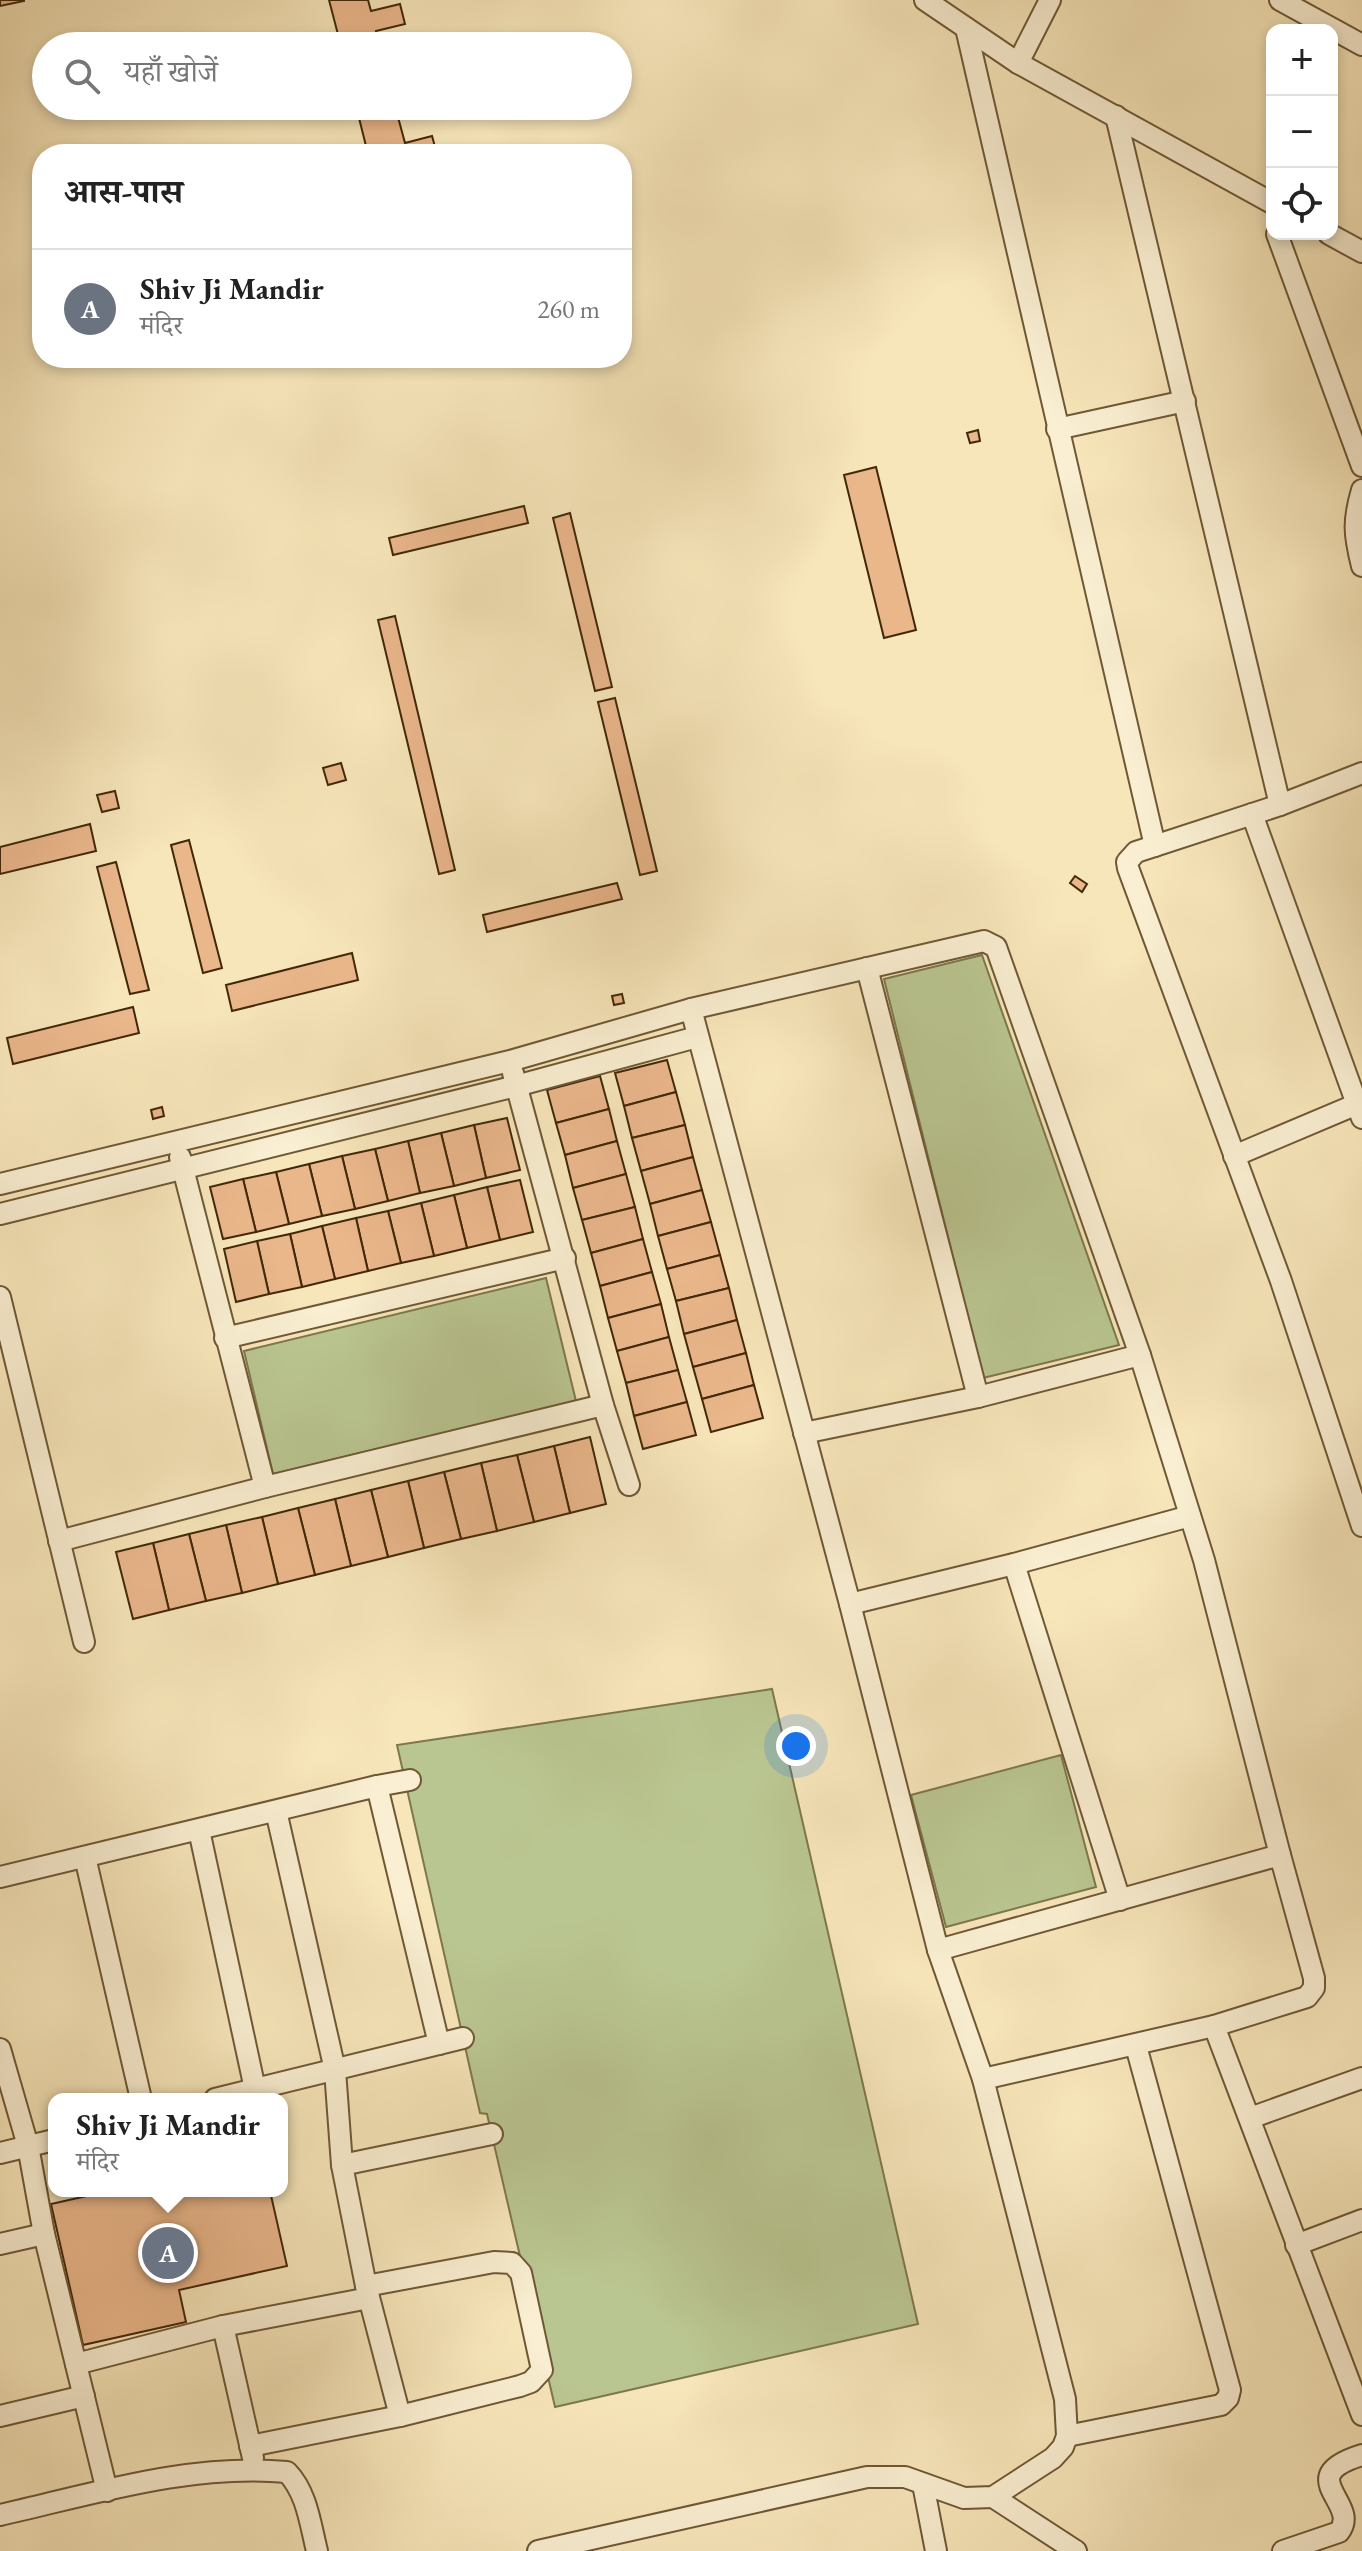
<!DOCTYPE html>
<html lang="hi">
<head>
<meta charset="utf-8">
<style>
  body { margin:0; font-family:"EB Garamond","Noto Serif Devanagari",serif; background:#f6f6f6; color:#222 }
  .controls { position:absolute; right:24px; top:24px; display:grid; overflow:hidden; border-radius:16px; box-shadow:0 4px 12px #0003 }
  .controls button { width:72px; height:72px; display:grid; place-items:center; padding:0; border:0; border-bottom:2px solid #e0e0e0; background:#fff; color:#222; font:40px sans-serif }
  .you { position:absolute; left:796px; top:1746px; width:28px; height:28px; margin:-20px; border:6px solid #fff; border-radius:50%; background:#1a73e8; box-shadow:0 0 0 12px #1a73e833 }
  .badge { display:grid; place-items:center; width:52px; height:52px; border-radius:50%; background:#b45309; color:#fff; font-size:26px; font-weight:700 }
  .pin { position:absolute; translate:-50% -50%; border:4px solid #fff; box-shadow:0 2px 8px #0006 }
  .popup { position:absolute; left:48px; top:2093px; width:240px; height:104px; box-sizing:border-box; display:grid; place-content:center; border-radius:16px; background:#fff; filter:drop-shadow(0 2px 6px #0005); font-size:26px; white-space:nowrap; color:#767676 }
  .popup b { font-size:30px; color:#222 }
  .popup::after { content:''; position:absolute; left:50%; top:100%; margin-left:-16px; border:16px solid transparent; border-top-color:#fff }
  .list { margin:0; padding:0; list-style:none }
  h2 { display:flex; justify-content:space-between; align-items:center; height:104px; margin:0; padding:0 32px; font-size:34px }
  h2 small { font-size:26px; font-weight:400; color:#767676 }
  .list li { display:grid; grid-template-columns:52px 1fr auto; gap:24px; align-items:center; box-sizing:border-box; height:120px; padding:0 32px; border-top:2px solid #e0e0e0 }
  .list b { display:block; font-size:30px; white-space:nowrap }
  .list p { margin:0; font-size:26px; white-space:nowrap; color:#767676 }
  .list em { font-size:26px; font-style:normal; color:#767676 }
  .icon { flex:none; width:44px; height:44px; fill:none; stroke:currentColor; stroke-width:2; stroke-linecap:round; stroke-linejoin:round }
  .map { position:relative; flex:none; width:1362px; height:2551px; overflow:hidden }
  .search { position:absolute; background:#fff; box-shadow:0 4px 12px #0003; left:32px; top:32px; width:600px; height:88px; display:flex; align-items:center; gap:20px; box-sizing:border-box; padding:0 28px; border-radius:44px; color:#767676; font-size:30px }
  .panel { position:absolute; background:#fff; box-shadow:0 4px 12px #0003; left:32px; top:144px; width:600px; height:224px; border-radius:32px }
  .map>svg:first-child { display:block }
  .green { fill:#bac691; stroke:#7e774d; stroke-width:2 }
  .building { fill:#eab78b; stroke:#422809; stroke-width:2 }
  .lines { fill:none; stroke-linecap:round; stroke-linejoin:round }
  .street-casing { stroke:#6f5835; stroke-width:24 }
  .street { stroke:#faefd2; stroke-width:20 }
</style>
</head>
<body>
<div class="map">
<svg width="1362" height="2551" viewBox="0 0 1362 2551">
  <rect width="100%" height="100%" fill="#f7e6ba"/>
  <filter id="stains"><feTurbulence type="fractalNoise" baseFrequency=".0025" numOctaves="4"/><feColorMatrix values="0 0 0 0 .2 0 0 0 0 .09 0 0 0 0 .02 0 0 0 .5 -.17"/></filter>
  <radialGradient id="worn" r=".72"><stop offset=".6" stop-color="#630" stop-opacity="0"/><stop offset="1" stop-color="#630" stop-opacity=".3"/></radialGradient>
  <!-- green -->
  <g class="green">
    <polygon points="982,955 1119,1345 983,1378 884,979"/>
    <polygon points="546,1278 576,1401 273,1474 244,1351"/>
    <polygon points="772,1689 918,2324 555,2407 487,2114 480,2113 397,1745"/>
    <polygon points="1061,1755 1096,1887 946,1927 911,1795"/>
  </g>
  <!-- building -->
  <g class="building">
    <polygon points="0,0 24,0 24,1 0,6"/>
    <polygon points="329,0 368,0 371,11 400,4 405,24 376,31 380,46 341,46"/>
    <polygon points="356,106 395,106 405,143 432,136 437,154 368,154"/>
    <polygon points="978,430 980,441 970,443 967,433"/>
    <polygon points="876,467 916,630 884,638 844,475"/>
    <polygon points="524,506 528,523 393,555 389,538"/>
    <polygon points="570,513 612,687 595,691 553,518"/>
    <polygon points="395,616 455,870 439,874 378,620"/>
    <polygon points="615,698 657,871 640,875 598,702"/>
    <polygon points="341,763 346,780 328,785 323,768"/>
    <polygon points="115,791 119,808 102,812 97,795"/>
    <polygon points="90,824 96,851 0,874 0,847"/>
    <polygon points="189,840 222,968 203,973 171,845"/>
    <polygon points="116,862 149,990 130,994 97,867"/>
    <polygon points="1075,876 1087,884 1082,892 1070,883"/>
    <polygon points="617,883 622,899 487,932 483,915"/>
    <polygon points="352,953 358,980 232,1011 226,985"/>
    <polygon points="622,994 624,1003 614,1005 612,996"/>
    <polygon points="133,1007 139,1033 13,1064 7,1038"/>
    <polygon points="667,1060 676,1092 624,1106 615,1073"/>
    <polygon points="600,1076 609,1109 556,1123 547,1090"/>
    <polygon points="676,1092 685,1125 632,1138 624,1106"/>
    <polygon points="162,1107 164,1116 153,1119 151,1110"/>
    <polygon points="609,1109 617,1141 565,1155 556,1123"/>
    <polygon points="507,1118 520,1170 486,1178 474,1125"/>
    <polygon points="474,1125 486,1178 454,1186 441,1133"/>
    <polygon points="685,1125 693,1157 641,1171 632,1138"/>
    <polygon points="441,1133 454,1186 420,1193 408,1141"/>
    <polygon points="408,1141 420,1193 388,1201 375,1149"/>
    <polygon points="617,1141 626,1174 573,1188 565,1155"/>
    <polygon points="375,1149 388,1201 355,1209 342,1156"/>
    <polygon points="342,1156 355,1209 322,1216 309,1164"/>
    <polygon points="693,1157 702,1190 650,1204 641,1171"/>
    <polygon points="309,1164 322,1216 289,1224 276,1172"/>
    <polygon points="276,1172 289,1224 256,1232 243,1179"/>
    <polygon points="626,1174 635,1207 582,1220 573,1188"/>
    <polygon points="243,1179 256,1232 223,1239 210,1187"/>
    <polygon points="520,1180 533,1232 500,1240 487,1187"/>
    <polygon points="487,1187 500,1240 467,1248 454,1195"/>
    <polygon points="702,1190 711,1222 658,1236 650,1204"/>
    <polygon points="454,1195 467,1248 434,1256 421,1203"/>
    <polygon points="421,1203 434,1256 401,1263 388,1211"/>
    <polygon points="635,1207 643,1239 591,1253 582,1220"/>
    <polygon points="388,1211 401,1263 368,1271 356,1218"/>
    <polygon points="356,1218 368,1271 335,1279 322,1226"/>
    <polygon points="711,1222 720,1255 667,1269 658,1236"/>
    <polygon points="322,1226 335,1279 302,1287 290,1234"/>
    <polygon points="290,1234 302,1287 269,1294 257,1241"/>
    <polygon points="643,1239 652,1272 600,1286 591,1253"/>
    <polygon points="257,1241 269,1294 236,1302 224,1249"/>
    <polygon points="720,1255 729,1288 676,1301 667,1269"/>
    <polygon points="652,1272 661,1304 608,1318 600,1286"/>
    <polygon points="729,1288 737,1320 684,1334 676,1301"/>
    <polygon points="661,1304 669,1337 617,1351 608,1318"/>
    <polygon points="737,1320 746,1353 693,1367 684,1334"/>
    <polygon points="669,1337 678,1370 626,1383 617,1351"/>
    <polygon points="746,1353 754,1385 702,1399 693,1367"/>
    <polygon points="678,1370 687,1402 634,1416 626,1383"/>
    <polygon points="754,1385 763,1418 711,1432 702,1399"/>
    <polygon points="687,1402 696,1435 643,1449 634,1416"/>
    <polygon points="590,1437 606,1504 570,1513 554,1446"/>
    <polygon points="554,1446 570,1513 534,1522 517,1455"/>
    <polygon points="517,1455 534,1522 497,1531 481,1463"/>
    <polygon points="481,1463 497,1531 461,1539 444,1472"/>
    <polygon points="444,1472 461,1539 424,1548 408,1481"/>
    <polygon points="408,1481 424,1548 388,1557 371,1490"/>
    <polygon points="371,1490 388,1557 351,1566 335,1499"/>
    <polygon points="335,1499 351,1566 315,1575 298,1508"/>
    <polygon points="298,1508 315,1575 278,1584 262,1517"/>
    <polygon points="262,1517 278,1584 242,1593 226,1525"/>
    <polygon points="226,1525 242,1593 206,1601 189,1534"/>
    <polygon points="189,1534 206,1601 169,1610 153,1543"/>
    <polygon points="153,1543 169,1610 133,1619 116,1552"/>
    <polygon points="109,2191 270,2191 287,2266 179,2290 186,2322 83,2345 51,2204"/>
  </g>
  <g class="lines">
    <defs>
      <g id="street">
        <polyline points="925,0 1018,63 1272,203"/>
        <polyline points="1280,0 1362,45"/>
        <polyline points="966,28 1155,846"/>
        <polyline points="1018,63 1050,0"/>
        <polyline points="1116,116 1280,805"/>
        <polyline points="1277,234 1362,466"/>
        <polyline points="1329,234 1362,252"/>
        <polyline points="1057,429 1185,401"/>
        <path d="M1362,490C1353,521 1354,534 1362,566"/>
        <polyline points="1362,773 1280,805 1136,852 1127,862 1128,868 1281,1281 1362,1526"/>
        <polyline points="1252,814 1362,1118"/>
        <polyline points="867,968 978,1397"/>
        <polyline points="513,1073 603,1405 629,1485"/>
        <polyline points="1234,1156 1362,1102"/>
        <polyline points="180,1157 265,1487"/>
        <polyline points="0,1184 510,1061 691,1009 984,941 996,947 1140,1355 1204,1560 1280,1855 938,1950"/>
        <polyline points="0,1214 516,1086 697,1037"/>
        <polyline points="0,1297 84,1642"/>
        <polyline points="225,1338 565,1258"/>
        <polyline points="804,1433 978,1397 1140,1355"/>
        <polyline points="59,1541 265,1487 603,1405"/>
        <polyline points="1014,1564 1120,1900"/>
        <polyline points="850,1604 1014,1564 1190,1516"/>
        <polyline points="377,1786 410,1780"/>
        <polyline points="276,1811 335,2070 342,2165 366,2286 400,2416"/>
        <polyline points="199,1830 255,2089"/>
        <polyline points="85,1857 141,2099"/>
        <polyline points="0,1877 377,1786 439,2044"/>
        <polyline points="1214,2026 1362,2415"/>
        <polyline points="0,2049 28,2146 44,2234 107,2491"/>
        <polyline points="983,2079 1214,2026 1307,1997 1314,1988 1314,1978 1280,1855"/>
        <polyline points="215,2099 463,2038"/>
        <polyline points="1250,2118 1362,2078"/>
        <polyline points="0,2153 54,2140"/>
        <polyline points="342,2165 492,2134"/>
        <polyline points="0,2244 44,2234"/>
        <polyline points="1296,2245 1362,2220"/>
        <polyline points="223,2326 253,2458"/>
        <polyline points="76,2364 223,2326 369,2298"/>
        <polyline points="0,2416 84,2396"/>
        <polyline points="1067,2436 1221,2405 1228,2398 1230,2390 1136,2046"/>
        <polyline points="250,2446 400,2416 520,2386 531,2382 542,2370 521,2273 512,2263 494,2262 366,2286"/>
        <polyline points="923,2484 936,2551"/>
        <polyline points="993,2497 1076,2551"/>
        <path d="M0,2515C93,2494 190,2463 287,2472C307,2493 310,2523 317,2551"/>
        <polyline points="538,2551 867,2477 905,2477 964,2498 993,2497 1053,2458 1063,2447 1067,2436 1065,2399 983,2079 938,1950 850,1604 691,1009"/>
        <path d="M1283,2551L1339,2532C1362,2503 1290,2477 1362,2455"/>
      </g>
    </defs>
    <!-- street casing -->
    <use href="#street" class="street-casing"/>
    <!-- street -->
    <use href="#street" class="street"/>
  </g>
  <rect width="100%" height="100%" filter="url(#stains)"/>
  <rect width="100%" height="100%" fill="url(#worn)"/>
</svg>
<div class="controls">
<button>+</button>
<button>−</button>
<button><svg class="icon" aria-label="locate" viewBox="0 0 24 24"><circle cx="12" cy="12" r="6"/><path d="M12 2v4M12 18v4M2 12h4M18 12h4"/></svg></button>
</div>
<div class="you"></div>
<div class="pin badge" style="left:168px;top:2253px;background:#6b7280">A</div>
<div class="popup"><b>Shiv Ji Mandir</b>मंदिर</div>
<div class="search"><svg class="icon" aria-label="search" viewBox="0 0 24 24"><circle cx="10" cy="10" r="6"/><path d="M15 15l6 6"/></svg>यहाँ खोजें</div>
<section class="panel">
<h2>आस-पास<small></small></h2>
<ul class="list">
<li><span class="badge" style="background:#6b7280">A</span><div><b>Shiv Ji Mandir</b><p>मंदिर</p></div><em>260 m</em></li>
</ul>
</section>
</div>
</body>
</html>
